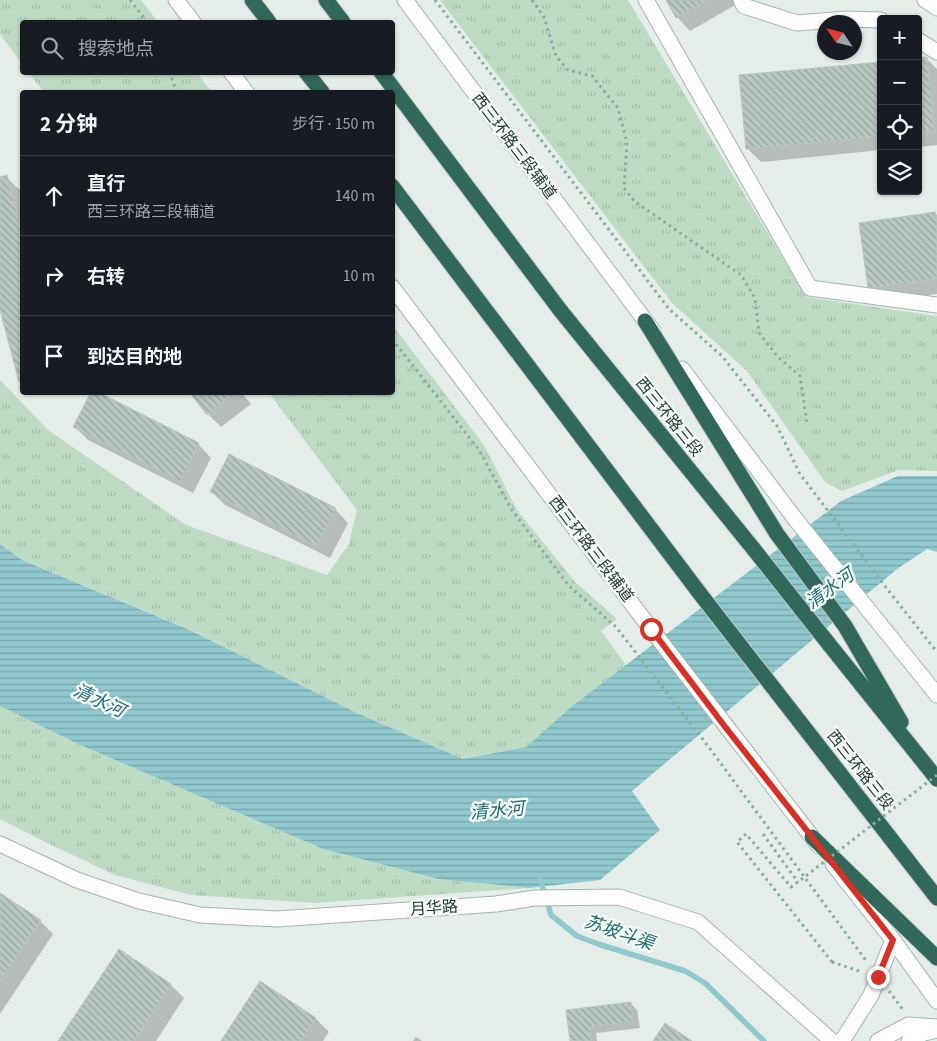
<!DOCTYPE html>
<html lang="zh">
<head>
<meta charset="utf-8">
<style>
  body { margin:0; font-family:"Source Sans 3","Noto Sans SC",sans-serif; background:#20242c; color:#f1f3f6 }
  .controls { position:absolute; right:15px; top:15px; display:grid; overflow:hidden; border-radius:5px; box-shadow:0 1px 4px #0004 }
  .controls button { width:45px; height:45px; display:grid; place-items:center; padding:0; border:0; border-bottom:1px solid #363941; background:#171b24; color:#f1f3f6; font:25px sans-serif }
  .compass { position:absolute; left:817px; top:15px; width:45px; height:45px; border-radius:50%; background:#171b24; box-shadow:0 1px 4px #0004; rotate:305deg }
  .stop { position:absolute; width:15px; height:15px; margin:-11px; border:4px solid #d93025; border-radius:50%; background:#fff }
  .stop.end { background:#d93025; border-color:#fff; box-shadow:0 1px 5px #0008 }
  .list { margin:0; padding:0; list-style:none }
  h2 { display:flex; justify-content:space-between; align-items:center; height:65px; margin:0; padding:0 20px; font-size:21px }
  h2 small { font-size:16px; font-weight:400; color:#9ea1a6 }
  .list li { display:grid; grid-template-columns:32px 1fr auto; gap:15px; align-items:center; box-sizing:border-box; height:80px; padding:0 20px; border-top:1px solid #363941 }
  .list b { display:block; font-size:19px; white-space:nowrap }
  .list p { margin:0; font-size:16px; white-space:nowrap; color:#9ea1a6 }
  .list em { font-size:16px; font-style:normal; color:#9ea1a6 }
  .icon { flex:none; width:28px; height:28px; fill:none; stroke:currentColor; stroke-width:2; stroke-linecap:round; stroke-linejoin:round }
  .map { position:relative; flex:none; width:937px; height:1041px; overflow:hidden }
  .search { position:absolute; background:#171b24; box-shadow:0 1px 4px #0004; left:20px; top:20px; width:375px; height:55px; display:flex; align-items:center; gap:12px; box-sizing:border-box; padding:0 18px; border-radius:5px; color:#9ea1a6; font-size:19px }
  .panel { position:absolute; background:#171b24; box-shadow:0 1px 4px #0004; left:20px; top:90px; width:375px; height:305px; border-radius:5px }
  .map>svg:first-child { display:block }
  .park { fill:url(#park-tufts) }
  .water { fill:url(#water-rules) }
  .shadow { fill:#0003 }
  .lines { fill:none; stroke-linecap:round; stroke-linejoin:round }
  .stream { stroke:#8fc8ce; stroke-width:5.5 }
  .building { fill:url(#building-back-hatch); stroke:#b7c6bf }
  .street-casing { stroke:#a7b5af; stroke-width:17 }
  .secondary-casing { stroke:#a3b8af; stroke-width:17 }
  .highway-casing { stroke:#c2c9c6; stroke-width:17 }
  .path { stroke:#86ae9f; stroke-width:3; stroke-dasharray:2.5 4; stroke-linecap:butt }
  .street { stroke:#fff; stroke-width:15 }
  .secondary { stroke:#fff; stroke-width:15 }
  .highway { stroke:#326859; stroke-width:15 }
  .path-bridge { stroke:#86ae9f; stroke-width:3; stroke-dasharray:2.5 4; stroke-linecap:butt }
  .route { stroke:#d93025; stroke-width:6 }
  .labels { text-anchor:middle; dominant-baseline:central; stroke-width:5; stroke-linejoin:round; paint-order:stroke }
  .street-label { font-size:16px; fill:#243d35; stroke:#f4f9f6 }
  .water-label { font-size:18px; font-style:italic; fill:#226d76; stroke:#f4f9f6 }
</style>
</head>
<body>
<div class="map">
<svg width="937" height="1041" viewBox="0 0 937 1041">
  <defs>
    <pattern id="park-tufts" width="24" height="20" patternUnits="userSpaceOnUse" patternTransform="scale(1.25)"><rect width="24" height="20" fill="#bedcc4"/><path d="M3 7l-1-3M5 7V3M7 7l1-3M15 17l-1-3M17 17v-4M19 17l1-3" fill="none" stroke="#a3bea9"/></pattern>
    <pattern id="water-rules" width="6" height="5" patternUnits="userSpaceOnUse" patternTransform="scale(1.25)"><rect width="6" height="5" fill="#8fc8ce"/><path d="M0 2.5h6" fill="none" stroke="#75a4a8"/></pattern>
    <pattern id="building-back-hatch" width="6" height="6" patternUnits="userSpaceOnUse" patternTransform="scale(1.25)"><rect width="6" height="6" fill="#b9c7c1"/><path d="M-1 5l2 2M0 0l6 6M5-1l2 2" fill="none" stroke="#96a39e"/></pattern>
  </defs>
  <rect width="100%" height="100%" fill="#e4ede8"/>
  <!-- park -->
  <g class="park">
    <polygon points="0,0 141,0 158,22 22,22 22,64 0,34"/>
    <polygon points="440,0 628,0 806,297 937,316 937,471 899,470 842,491 825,482 747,371 672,303"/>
    <polygon points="29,73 197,73 212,92 44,92"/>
    <polygon points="393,326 484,445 517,510 576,583 617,619 601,631 626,665 571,707 526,747 463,759 359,714 191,630 22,560 0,544 0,380 48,430 186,525 327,575 349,544 357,510 269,393 392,392"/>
    <polygon points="0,706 78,744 323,849 438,879 529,888 315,903 191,895 115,875 41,840 0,819"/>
  </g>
  <!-- water -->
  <polygon class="water" points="898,476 937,476 937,552 927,549 897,569 632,791 660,830 600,880 529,888 438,879 323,849 78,744 0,706 0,544 22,560 190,630 359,714 463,759 526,747 571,707 841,501"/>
  <!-- shadow -->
  <g class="shadow">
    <polygon points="667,0 744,0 690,31 677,17"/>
    <polygon points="926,58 937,69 937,145 918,147 918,59"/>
    <polygon points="881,63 881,150 761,162 747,148"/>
    <polygon points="6,177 20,190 22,200 22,383 21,381 0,305 0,179"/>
    <polygon points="935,213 937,215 937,294 882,301 869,288"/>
    <polygon points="191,392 241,392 251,404 221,427 208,414"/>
    <polygon points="75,427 198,444 211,458 193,493 88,440"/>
    <polygon points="212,492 335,509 348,523 330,558 225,505"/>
    <polygon points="0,895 40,921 53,934 0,1014"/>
    <polygon points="119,951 171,985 184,998 156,1041 59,1041"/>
    <polygon points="261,983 316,1019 329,1032 323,1041 222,1041"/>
    <polygon points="630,1003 637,1010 640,1028 596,1033 597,1041 571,1041 567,1011"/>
    <polygon points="416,1037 422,1041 413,1041"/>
  </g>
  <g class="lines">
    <!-- stream -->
    <polyline class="stream" points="540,879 551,915 577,936 598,944 685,971 705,983 764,1041"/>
  </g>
  <!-- building -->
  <g class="building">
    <polygon points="666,0 708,0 676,18"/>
    <polygon points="927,57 934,131 918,132 918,58"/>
    <polygon points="881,62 881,136 746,149 739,75"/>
    <polygon points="7,175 22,234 22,381 19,382 0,310 0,177"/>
    <polygon points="935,212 937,223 937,279 868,288 859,223"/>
    <polygon points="91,392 98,392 199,443 180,481 73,427"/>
    <polygon points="189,392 235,392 207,415"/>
    <polygon points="229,454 336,508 316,546 210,492"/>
    <polygon points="0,893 41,920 0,981"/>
    <polygon points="119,949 171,984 134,1041 58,1041"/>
    <polygon points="260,981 316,1018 301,1041 221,1041"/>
    <polygon points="631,1002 633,1021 590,1027 591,1041 570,1041 566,1010"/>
    <polygon points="665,1023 692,1041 653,1041"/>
  </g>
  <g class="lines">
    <defs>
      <g id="street">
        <polyline points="646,0 810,288 937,305"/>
        <polyline points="741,0 744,6 797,23 847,19 881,20"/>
        <polyline points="925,0 937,8"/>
        <polyline points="918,40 937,52"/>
        <polyline points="0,844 77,880 139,901 200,915 277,919 496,904 535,898 619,897 698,922 832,1041"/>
      </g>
      <g id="secondary">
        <polyline points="176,0 193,22"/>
        <polyline points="405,0 653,331"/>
        <polyline points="231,72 246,92"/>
        <polyline points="392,287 651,629 819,846"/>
        <polyline points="682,369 796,520 937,695"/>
        <polyline points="833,864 893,940 937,1001"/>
        <polyline points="842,1041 871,995 893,940"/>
        <polyline points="878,1041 908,1025 937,1027"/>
        <polyline points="909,1041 924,1033 937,1030"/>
      </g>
      <g id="highway">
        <polyline points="252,0 269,22"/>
        <polyline points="326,0 343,22"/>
        <polyline points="306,72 322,92"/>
        <polyline points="381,72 560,310 756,552 828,643 937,779"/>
        <polyline points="392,186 701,595 937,898"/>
        <polyline points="645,321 777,534 845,626 901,722"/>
        <polyline points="812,837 937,958"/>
      </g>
    </defs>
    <!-- street casing -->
    <use href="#street" class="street-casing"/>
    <!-- secondary casing -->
    <use href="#secondary" class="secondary-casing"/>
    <!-- highway casing -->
    <use href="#highway" class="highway-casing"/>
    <!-- path -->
    <g class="path">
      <polyline points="130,0 147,22"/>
      <polyline points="435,0 669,309 722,356 777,426 800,474 888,590 937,652"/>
      <polyline points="532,0 544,17 556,56 568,70 592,76 618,108 627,143 624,188 634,201 741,275 755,298 759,333 778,357 800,376 807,422"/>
      <polyline points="169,72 177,92"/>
      <polyline points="392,339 479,450 512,510 568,585 616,627 708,746 867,962"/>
      <polyline points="763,834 798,882"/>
      <polyline points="832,962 862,972"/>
      <polyline points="889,991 903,1010"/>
    </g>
    <!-- street -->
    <use href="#street" class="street"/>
    <!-- secondary -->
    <use href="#secondary" class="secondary"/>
    <!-- highway -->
    <use href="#highway" class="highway"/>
    <!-- path-bridge -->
    <polyline class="path-bridge" points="832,962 737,842 746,834 791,887 798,882 937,775"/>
  </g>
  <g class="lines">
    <!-- route -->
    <polyline class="route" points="651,629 726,728 893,940 878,977"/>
  </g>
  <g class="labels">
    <!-- street labels -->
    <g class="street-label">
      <text transform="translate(514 146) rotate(53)">西三环路三段辅道</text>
      <text transform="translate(669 417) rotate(51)">西三环路三段</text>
      <text transform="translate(591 549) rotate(53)">西三环路三段辅道</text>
      <text transform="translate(860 770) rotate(52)">西三环路三段</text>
      <text transform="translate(434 908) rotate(-4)">月华路</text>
    </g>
    <!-- water labels -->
    <g class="water-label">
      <text transform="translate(830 589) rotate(-36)">清水河</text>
      <text transform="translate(99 701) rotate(25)">清水河</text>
      <text transform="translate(497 811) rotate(-5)">清水河</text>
      <text transform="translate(619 933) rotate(19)">苏坡斗渠</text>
    </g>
  </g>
</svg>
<div class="controls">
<button>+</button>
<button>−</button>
<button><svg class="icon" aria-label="locate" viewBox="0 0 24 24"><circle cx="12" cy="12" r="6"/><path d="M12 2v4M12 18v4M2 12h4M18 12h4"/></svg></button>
<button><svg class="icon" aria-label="layers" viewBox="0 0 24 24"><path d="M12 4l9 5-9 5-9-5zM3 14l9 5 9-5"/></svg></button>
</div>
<svg class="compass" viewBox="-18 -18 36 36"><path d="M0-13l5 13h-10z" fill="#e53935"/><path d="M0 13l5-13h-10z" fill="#9ea1a6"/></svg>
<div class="stop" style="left:651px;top:629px"></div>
<div class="stop end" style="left:878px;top:977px"></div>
<div class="search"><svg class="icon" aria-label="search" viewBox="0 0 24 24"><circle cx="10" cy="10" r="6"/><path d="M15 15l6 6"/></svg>搜索地点</div>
<section class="panel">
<h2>2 分钟<small>步行 · 150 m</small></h2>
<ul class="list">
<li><svg class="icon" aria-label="ahead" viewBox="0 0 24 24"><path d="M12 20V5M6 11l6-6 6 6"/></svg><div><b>直行</b><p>西三环路三段辅道</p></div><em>140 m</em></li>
<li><svg class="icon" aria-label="right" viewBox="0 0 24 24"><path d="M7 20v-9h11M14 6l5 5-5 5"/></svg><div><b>右转</b></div><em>10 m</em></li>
<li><svg class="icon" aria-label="arrive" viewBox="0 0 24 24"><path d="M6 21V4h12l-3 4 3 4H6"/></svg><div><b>到达目的地</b></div></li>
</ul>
</section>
</div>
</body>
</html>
